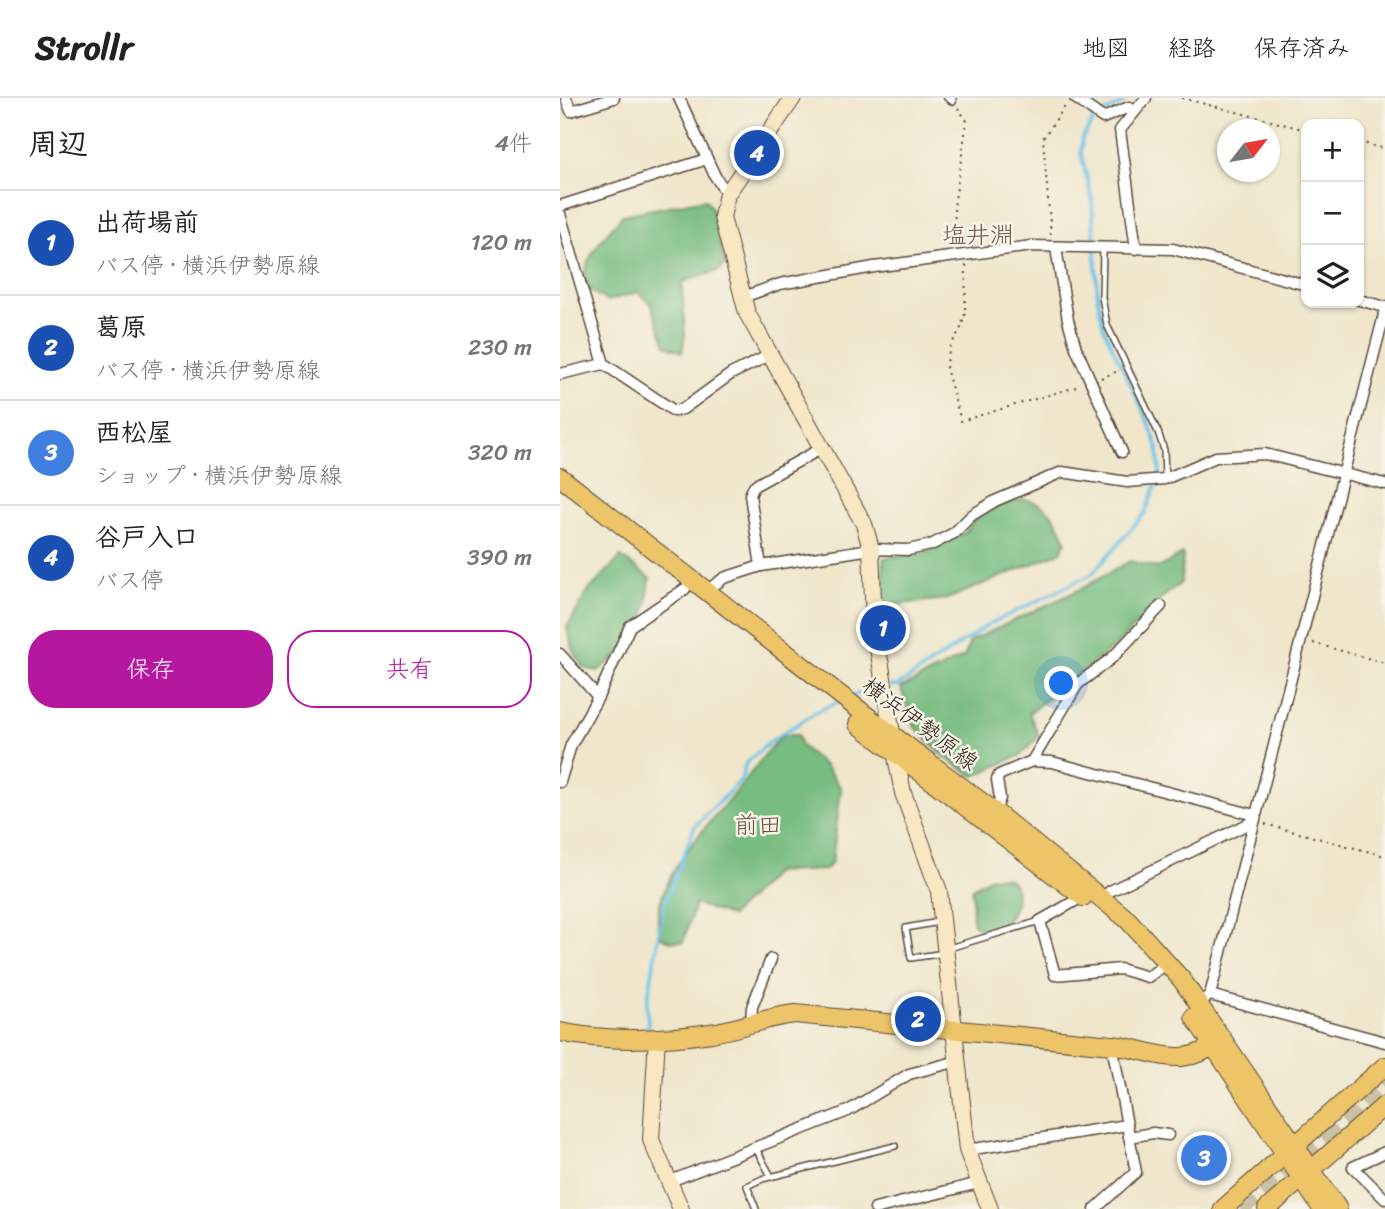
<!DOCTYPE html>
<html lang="ja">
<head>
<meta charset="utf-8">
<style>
  body { margin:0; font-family:Sriracha,"Klee One",sans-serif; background:#f6f6f6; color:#222 }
  .controls { position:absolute; right:21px; top:21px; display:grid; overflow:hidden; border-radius:14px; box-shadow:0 2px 5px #0004 }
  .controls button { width:63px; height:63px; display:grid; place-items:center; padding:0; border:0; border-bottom:2px solid #e0e0e0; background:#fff; color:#222; font:35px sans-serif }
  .compass { position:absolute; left:657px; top:21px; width:63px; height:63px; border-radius:50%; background:#fff; box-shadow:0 2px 5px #0004; rotate:59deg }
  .you { position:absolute; left:502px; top:586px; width:24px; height:24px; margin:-18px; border:5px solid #fff; border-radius:50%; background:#1a73e8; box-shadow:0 0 0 10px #1a73e833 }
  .badge { display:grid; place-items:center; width:46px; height:46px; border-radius:50%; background:#b5179e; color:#fff; font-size:23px; font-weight:700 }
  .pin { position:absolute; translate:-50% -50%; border:4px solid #fff; box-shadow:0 2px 7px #0006 }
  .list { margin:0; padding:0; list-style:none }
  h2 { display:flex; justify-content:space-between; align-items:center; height:91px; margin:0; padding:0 28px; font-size:30px }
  h2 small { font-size:23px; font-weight:400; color:#767676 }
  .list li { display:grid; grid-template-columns:46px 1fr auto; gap:21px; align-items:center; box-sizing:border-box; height:105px; padding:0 28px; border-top:2px solid #e0e0e0 }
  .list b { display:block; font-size:26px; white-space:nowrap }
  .list p { margin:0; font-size:23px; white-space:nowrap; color:#767676 }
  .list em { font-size:23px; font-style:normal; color:#767676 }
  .actions { display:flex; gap:14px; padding:21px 28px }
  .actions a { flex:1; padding:16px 0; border:2px solid #b5179e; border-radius:28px; text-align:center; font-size:24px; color:#b5179e }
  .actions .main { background:#b5179e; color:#fff }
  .icon { flex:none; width:38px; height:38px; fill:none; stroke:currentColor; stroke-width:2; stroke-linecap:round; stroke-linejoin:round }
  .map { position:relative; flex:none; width:825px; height:1111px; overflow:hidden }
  header { display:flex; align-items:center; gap:42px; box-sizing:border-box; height:98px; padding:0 35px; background:#fff; border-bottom:2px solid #e0e0e0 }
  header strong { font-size:33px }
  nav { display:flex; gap:38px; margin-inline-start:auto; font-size:24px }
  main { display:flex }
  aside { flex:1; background:#fff }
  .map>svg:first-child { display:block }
  .forest { fill:#77bc81; stroke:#597350; stroke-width:2 }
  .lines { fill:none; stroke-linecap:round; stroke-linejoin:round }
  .stream { stroke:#6bc1e8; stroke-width:3.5 }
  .primary-tunnel { stroke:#cbc0a8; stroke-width:18; stroke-dasharray:18 9; stroke-linecap:butt }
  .lane-casing { stroke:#564638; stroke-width:8 }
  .street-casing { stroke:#564638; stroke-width:13 }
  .secondary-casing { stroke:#564638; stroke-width:18 }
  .primary-casing { stroke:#564638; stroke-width:20 }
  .path { stroke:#564638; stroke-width:2; stroke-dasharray:2 5; stroke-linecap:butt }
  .lane { stroke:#fff; stroke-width:5 }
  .street { stroke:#fff; stroke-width:10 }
  .secondary { stroke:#f8e7c3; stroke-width:16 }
  .primary { stroke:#eec469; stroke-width:18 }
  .labels { text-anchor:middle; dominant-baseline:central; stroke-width:5; stroke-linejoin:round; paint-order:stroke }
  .street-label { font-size:23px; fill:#3b2a1e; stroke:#f7f3e8 }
  .neighbourhood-label { font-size:24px; fill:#715341; stroke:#f7f3e8 }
</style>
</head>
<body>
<header>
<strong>Strollr</strong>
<nav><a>地図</a><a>経路</a><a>保存済み</a></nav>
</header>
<main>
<aside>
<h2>周辺<small>4件</small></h2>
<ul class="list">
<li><span class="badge" style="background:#1a4fb4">1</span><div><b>出荷場前</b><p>バス停 · 横浜伊勢原線</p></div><em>120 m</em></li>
<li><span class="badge" style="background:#1a4fb4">2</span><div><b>葛原</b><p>バス停 · 横浜伊勢原線</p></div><em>230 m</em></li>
<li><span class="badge" style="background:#3f7fe0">3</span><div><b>西松屋</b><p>ショップ · 横浜伊勢原線</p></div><em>320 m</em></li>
<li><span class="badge" style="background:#1a4fb4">4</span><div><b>谷戸入口</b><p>バス停</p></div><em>390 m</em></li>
</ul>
<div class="actions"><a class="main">保存</a><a>共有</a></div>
</aside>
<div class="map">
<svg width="825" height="1111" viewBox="0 0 825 1111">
  <rect width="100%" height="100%" fill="#f7f3e8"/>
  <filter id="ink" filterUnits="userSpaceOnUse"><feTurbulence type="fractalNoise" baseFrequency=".0143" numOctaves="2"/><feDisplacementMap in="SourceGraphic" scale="14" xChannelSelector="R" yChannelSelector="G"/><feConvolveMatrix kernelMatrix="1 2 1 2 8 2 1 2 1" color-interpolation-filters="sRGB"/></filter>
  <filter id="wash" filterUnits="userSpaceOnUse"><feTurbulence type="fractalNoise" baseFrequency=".00686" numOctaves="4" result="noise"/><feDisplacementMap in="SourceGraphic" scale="28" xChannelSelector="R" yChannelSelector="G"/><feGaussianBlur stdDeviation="1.57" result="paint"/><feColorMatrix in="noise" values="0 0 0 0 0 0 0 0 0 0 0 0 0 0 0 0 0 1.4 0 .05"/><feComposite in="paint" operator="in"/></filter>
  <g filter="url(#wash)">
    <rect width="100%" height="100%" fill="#efe6cb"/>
    <!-- forest -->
    <g class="forest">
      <path d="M145,101C160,118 159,144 165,166L159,173L122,184L125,237L122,254L106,247L91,206L78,194L48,203C43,200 33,196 29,191C13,168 49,133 63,117Z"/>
      <path d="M463,401C489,405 497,421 506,443L501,454L387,501L321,508L324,460L366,455L406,434L413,423L438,408Z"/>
      <polygon points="623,456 621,485 604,498 556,547 469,615 479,638 461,657 414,678 384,659 354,628 341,590 405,558 410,543 519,492 570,463 598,470"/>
      <path d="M61,459L90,480C84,534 81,540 38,573L25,570L14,554L7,530L28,493Z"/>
      <path d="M223,637H238L241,648L265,668L281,690L272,764L265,772L216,774L171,818L135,806L123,844L110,843L101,839C83,793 148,726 175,695C192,676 204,654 223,637Z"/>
      <polygon points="431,779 446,779 455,787 456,805 444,827 422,832 413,826 412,790"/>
    </g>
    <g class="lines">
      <!-- stream -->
      <g class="stream">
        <polyline points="330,588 338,588 428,527 532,476 585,415 600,377 598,350 589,325 544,231 538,202 532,101 521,56 522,41 535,20 563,5 564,0"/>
        <polyline points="291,599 319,588"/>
        <polyline points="88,929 87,907 103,810 135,728 181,682 186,665 211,643 256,614 280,603"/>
      </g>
    </g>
  </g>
  <g filter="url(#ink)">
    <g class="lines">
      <!-- primary-tunnel -->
      <polyline class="primary-tunnel" points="680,1111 825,983"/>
      <defs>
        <g id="lane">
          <polyline points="387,0 393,4 393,0"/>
          <polyline points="543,151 542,199 547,227 598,334 604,352 605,381"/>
          <polyline points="379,824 346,830 351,860 385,855"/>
          <polyline points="389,850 480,823"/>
          <polyline points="195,1049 211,1078"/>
          <polyline points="196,1111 187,1088 202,1081 335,1048"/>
        </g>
        <g id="street">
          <polyline points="6,0 11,13 54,0"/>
          <polyline points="119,0 155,78 167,96"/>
          <polyline points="515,0 543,20 569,9 574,14"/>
          <polyline points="0,108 147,61"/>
          <polyline points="0,116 44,266 114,313 123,311 171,276 212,256"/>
          <polyline points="496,150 508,222 516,250 562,354"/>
          <polyline points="576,151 560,32 586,0"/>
          <polyline points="183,199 220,186 314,169 472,148 613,151 746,187"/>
          <polyline points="799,202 825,209"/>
          <polyline points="0,276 44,266"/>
          <polyline points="201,468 190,397 194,388 264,349"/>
          <polyline points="146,493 164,480 201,468 311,451 348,452 371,447 394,435 412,417 435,403 502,374 567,384 605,381 656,359 705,356 825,386"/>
          <polyline points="0,556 38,599"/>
          <polyline points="472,663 518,586 553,559 601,508"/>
          <polyline points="0,684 11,647 38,599 70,528 125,491"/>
          <polyline points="435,714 440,700 437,682 439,677 472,663 492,664 695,717"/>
          <polyline points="522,799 480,823 495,877 560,871 588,879 599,871"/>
          <polyline points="542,801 550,793 694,723"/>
          <polyline points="650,897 825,944"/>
          <polyline points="639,905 650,897 825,213"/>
          <polyline points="191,923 192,909 211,861"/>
          <polyline points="552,947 567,1027"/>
          <polyline points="569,1039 593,1035 608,1037"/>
          <polyline points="407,1052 567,1027 576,1074 535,1111"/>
          <polyline points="825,1054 793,1069 825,1101"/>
          <polyline points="108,1084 288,1013 349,976 398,963"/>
          <polyline points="315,1111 419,1085"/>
        </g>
        <g id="secondary">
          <polyline points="233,0 167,96 162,119 187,215 304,426 311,451 314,525 335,654 343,695 379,793 407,1052 430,1111"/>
          <polyline points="97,939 91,1042 121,1111"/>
        </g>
        <g id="primary">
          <polyline points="0,379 311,621 435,714 568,822 622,882 778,1111"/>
          <polyline points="298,626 523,799"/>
          <polyline points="634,919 762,1111"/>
          <path d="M0,934C47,944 104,942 151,935C180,931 206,919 235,916L552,947C599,953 619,973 661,943"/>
          <polyline points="663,1111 825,968"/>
          <polyline points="707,1111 825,1007"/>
        </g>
      </defs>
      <!-- lane casing -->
      <use href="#lane" class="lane-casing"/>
      <!-- street casing -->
      <use href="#street" class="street-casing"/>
      <!-- secondary casing -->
      <use href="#secondary" class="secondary-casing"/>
      <!-- primary casing -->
      <use href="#primary" class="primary-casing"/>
      <!-- path -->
      <g class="path">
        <polyline points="622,0 746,32"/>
        <polyline points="799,44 825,51"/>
        <polyline points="491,137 483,40 506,7"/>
        <polyline points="396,148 394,109 407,23 398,10"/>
        <polyline points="406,167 405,216 401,230 390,249 386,270 401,323 519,288"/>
        <polyline points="541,280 558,273"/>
        <polyline points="753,545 825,565"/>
        <polyline points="705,726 825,758"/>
      </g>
      <!-- lane -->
      <use href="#lane" class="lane"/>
      <!-- street -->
      <use href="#street" class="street"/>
      <!-- secondary -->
      <use href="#secondary" class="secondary"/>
      <!-- primary -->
      <use href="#primary" class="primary"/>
    </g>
  </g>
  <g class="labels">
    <!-- street labels -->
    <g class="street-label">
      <text transform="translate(360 626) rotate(37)">横浜伊勢原線</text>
    </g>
    <!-- neighbourhood labels -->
    <g class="neighbourhood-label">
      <text x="418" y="137">塩井淵</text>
      <text x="198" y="727">前田</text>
    </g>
  </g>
</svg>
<div class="controls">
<button>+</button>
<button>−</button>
<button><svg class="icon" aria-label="layers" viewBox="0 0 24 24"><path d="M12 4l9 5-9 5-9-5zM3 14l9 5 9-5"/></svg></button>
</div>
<svg class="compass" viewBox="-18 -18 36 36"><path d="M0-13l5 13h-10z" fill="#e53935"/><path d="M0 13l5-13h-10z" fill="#767676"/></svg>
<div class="you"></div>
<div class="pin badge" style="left:323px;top:530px;background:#1a4fb4">1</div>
<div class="pin badge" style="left:358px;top:921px;background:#1a4fb4">2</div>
<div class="pin badge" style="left:644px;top:1060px;background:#3f7fe0">3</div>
<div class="pin badge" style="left:197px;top:55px;background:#1a4fb4">4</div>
</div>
</main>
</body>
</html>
